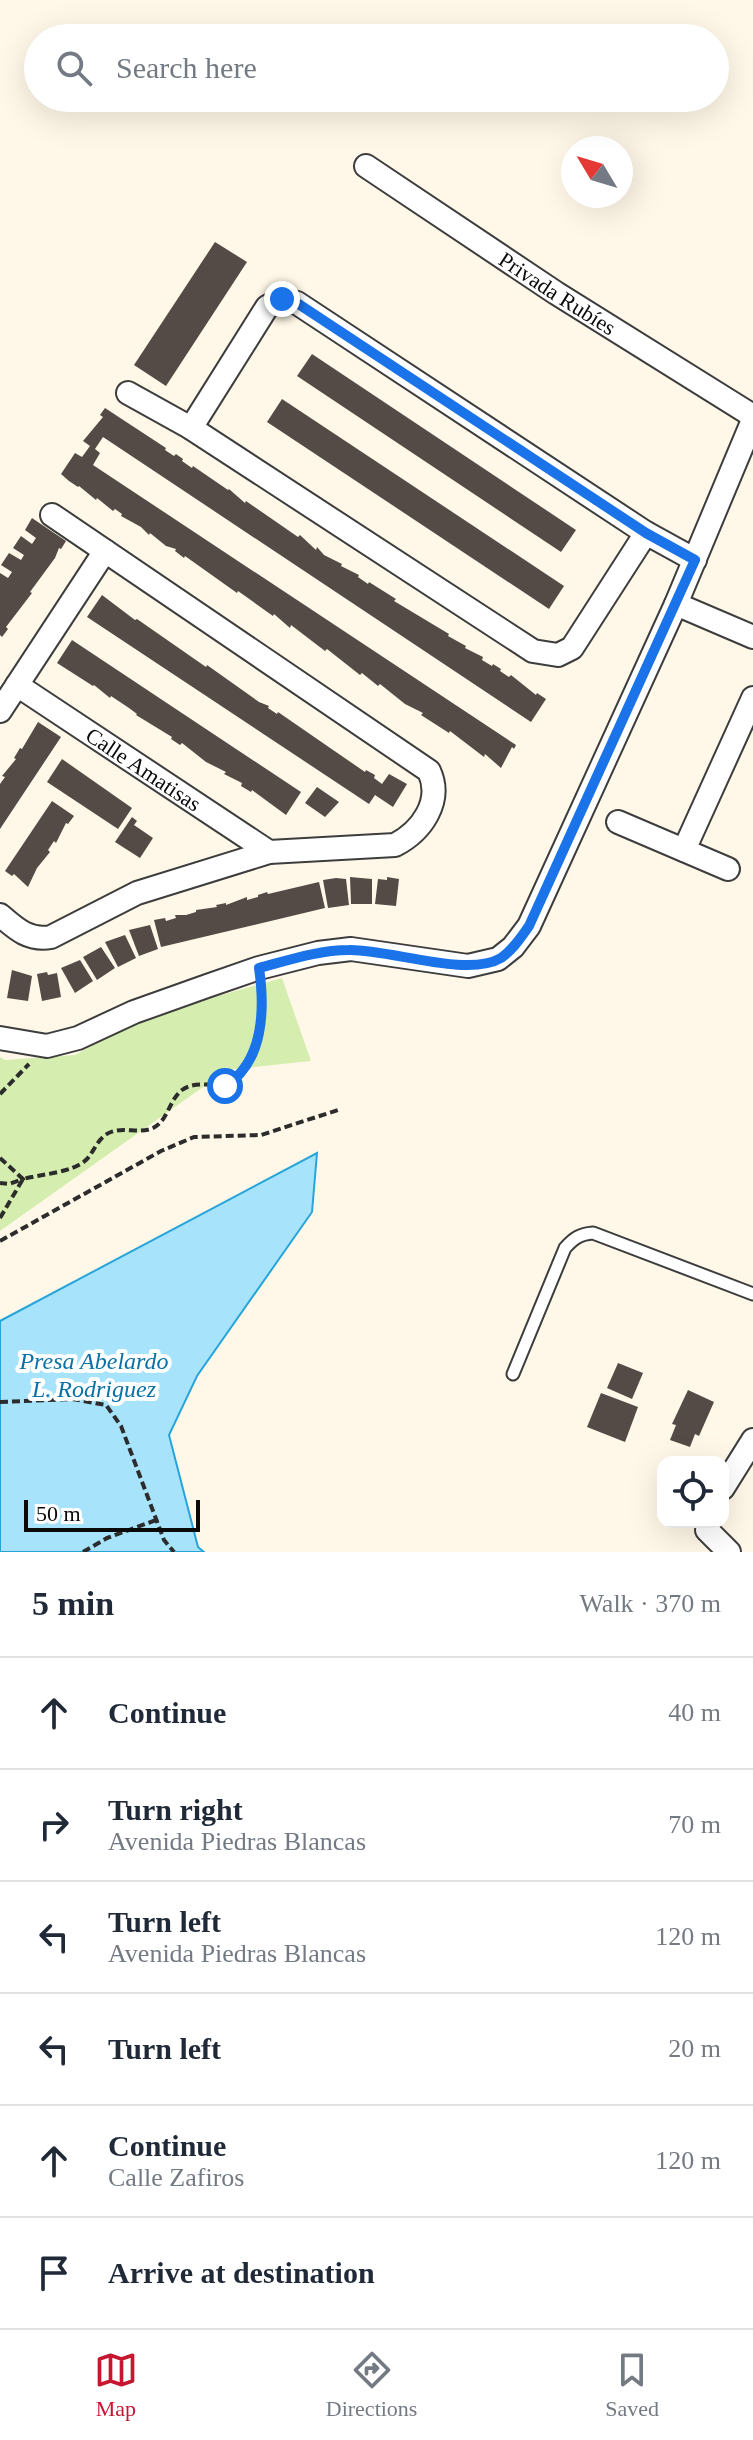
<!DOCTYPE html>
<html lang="en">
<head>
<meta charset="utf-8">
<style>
  body { margin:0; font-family:"Times New Roman",serif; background:#f6f6f7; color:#1f2937 }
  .controls { position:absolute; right:24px; bottom:24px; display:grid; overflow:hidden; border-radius:16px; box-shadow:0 8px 32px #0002 }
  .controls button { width:72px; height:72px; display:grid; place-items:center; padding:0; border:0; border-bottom:2px solid #e0e1e3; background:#fff; color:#1f2937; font:40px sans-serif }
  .compass { position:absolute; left:561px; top:136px; width:72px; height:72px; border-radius:50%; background:#fff; box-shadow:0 8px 32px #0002; rotate:308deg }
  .scale { position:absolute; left:24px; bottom:20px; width:176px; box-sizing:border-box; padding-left:8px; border:4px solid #0a0a0a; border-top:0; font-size:22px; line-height:28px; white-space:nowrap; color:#0a0a0a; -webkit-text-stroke:6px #fff; paint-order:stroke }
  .stop { position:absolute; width:24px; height:24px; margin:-18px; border:6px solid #1a73e8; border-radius:50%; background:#fff }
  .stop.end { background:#1a73e8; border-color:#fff; box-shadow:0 2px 8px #0008 }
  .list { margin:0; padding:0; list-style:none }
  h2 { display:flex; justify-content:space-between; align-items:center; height:104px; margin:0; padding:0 32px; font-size:34px }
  h2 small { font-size:26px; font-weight:400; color:#747a83 }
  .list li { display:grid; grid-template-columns:52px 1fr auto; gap:24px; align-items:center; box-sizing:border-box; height:112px; padding:0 32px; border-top:2px solid #e0e1e3 }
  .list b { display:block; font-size:30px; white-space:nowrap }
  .list p { margin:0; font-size:26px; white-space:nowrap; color:#747a83 }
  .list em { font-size:26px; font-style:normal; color:#747a83 }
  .icon { flex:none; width:44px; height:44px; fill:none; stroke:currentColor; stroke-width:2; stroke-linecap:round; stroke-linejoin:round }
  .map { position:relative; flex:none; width:753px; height:1552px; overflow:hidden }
  .search { position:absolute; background:#fff; box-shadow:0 8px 32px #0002; left:24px; right:24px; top:24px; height:88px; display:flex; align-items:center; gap:20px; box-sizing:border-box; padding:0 28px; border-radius:44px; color:#747a83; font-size:30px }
  .sheet { height:776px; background:#fff }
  nav { display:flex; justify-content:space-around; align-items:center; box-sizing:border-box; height:112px; border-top:2px solid #e0e1e3; background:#fff; font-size:22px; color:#747a83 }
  nav a { display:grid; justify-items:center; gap:4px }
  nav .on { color:#c71630 }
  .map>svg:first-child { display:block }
  .green { fill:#d5edae }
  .water { fill:#a7e4fc; stroke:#27a4da; stroke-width:2 }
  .building { fill:#544a46 }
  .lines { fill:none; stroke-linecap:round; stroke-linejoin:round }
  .lane-casing { stroke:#3d3d3d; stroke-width:15 }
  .street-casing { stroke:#3d3d3d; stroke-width:26 }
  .path { stroke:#2c2c2c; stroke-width:4; stroke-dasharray:8 4; stroke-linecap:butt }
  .lane { stroke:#fff; stroke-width:11 }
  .street { stroke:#fff; stroke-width:22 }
  .route { stroke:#1a73e8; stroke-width:10 }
  .labels { text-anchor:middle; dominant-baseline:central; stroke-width:8; stroke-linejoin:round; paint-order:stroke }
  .street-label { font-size:22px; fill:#0a0a0a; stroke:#fff }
  .water-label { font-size:24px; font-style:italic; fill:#0971a7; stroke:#fff }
</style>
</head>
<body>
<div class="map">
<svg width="753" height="1552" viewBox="0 0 753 1552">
  <rect width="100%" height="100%" fill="#fff8e8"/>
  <!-- green -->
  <polygon class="green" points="282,978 311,1061 227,1070 0,1231 0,1057 5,1060 75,1055 147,1016"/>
  <!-- water -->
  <polygon class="water" points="317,1153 312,1212 197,1376 169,1435 198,1547 204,1552 0,1552 0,1321"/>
  <!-- building -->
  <g class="building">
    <polygon points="215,242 247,262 166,386 134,365"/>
    <polygon points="312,354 576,530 561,552 297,376"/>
    <polygon points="282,399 564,586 549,609 267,422"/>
    <polygon points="105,408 166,448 165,450 174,456 176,454 183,459 182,461 192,468 193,466 228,490 229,489 245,503 246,501 298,537 300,535 316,550 317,547 324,555 342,564 341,566 359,575 358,577 368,584 369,582 396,599 394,601 449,634 448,636 466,646 465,648 483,657 482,660 492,666 493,664 501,669 500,671 509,677 511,675 536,695 537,693 546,699 531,722 103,437 95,449 100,453 93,465 516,745 514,749 512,747 501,768 485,754 484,757 450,731 449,733 421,715 423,713 405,704 380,684 378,686 362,673 360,675 327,649 325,651 291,625 290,628 274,614 273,616 238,591 237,593 185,556 184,558 175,551 176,549 166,546 150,533 149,535 141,527 121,516 122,514 115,509 113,511 97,498 96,500 79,486 78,487 69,481 61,474 75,453 82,457 90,446 83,441 103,417 100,415"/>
    <polygon points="32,518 66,541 61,549 59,548 55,558 30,592 32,593 6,627 8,629 2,637 0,635 0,573 8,578 12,572 1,565 9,553 21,560 24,555 13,548 21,536 32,544 36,538 25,530"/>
    <polygon points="102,595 135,620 137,619 206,667 207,665 259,702 269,706 268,708 277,714 278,712 365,772 366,770 375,775 374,778 382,784 389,774 407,784 393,807 375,795 369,804 87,617"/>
    <polygon points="72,640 301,792 286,815 252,790 251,792 241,786 242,783 224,774 226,772 206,762 182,743 180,745 171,739 172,737 136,715 137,714 129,708 111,696 110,698 94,685 93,686 57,663"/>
    <polygon points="38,722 61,737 0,829 0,784 5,777 2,776 16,759 14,758 20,748 22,749"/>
    <polygon points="62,759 132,808 118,829 47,782"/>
    <polygon points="317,787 339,802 325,817 305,803"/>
    <polygon points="52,801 74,816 68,824 66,823 56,843 54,841 48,850 50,852 37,868 28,887 14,874 12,876 5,871"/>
    <polygon points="132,817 137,821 134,825 153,838 140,858 115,842"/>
    <polygon points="350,877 372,879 372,904 351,904"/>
    <polygon points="387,877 399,879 396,906 375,904 378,879 387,880"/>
    <polygon points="336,878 346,879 349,905 328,908 323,880"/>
    <polygon points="319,882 325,908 161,947 154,920 165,918 166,921 176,918 175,915 186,915 196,912 196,910 217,907 216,905 226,903 226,905 247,897 247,900 258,897 258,895 267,892 268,894"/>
    <polygon points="150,925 158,949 139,956 129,930"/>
    <polygon points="125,935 136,958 118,967 105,942"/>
    <polygon points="101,947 115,968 97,980 83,957"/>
    <polygon points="80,960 93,981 75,993 61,968"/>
    <polygon points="12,970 32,976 28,1001 7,998"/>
    <polygon points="47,972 48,975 57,973 61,997 42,1001 37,974"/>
    <polygon points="618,1363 643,1373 632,1399 607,1388"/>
    <polygon points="688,1390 714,1402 699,1436 695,1434 690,1447 670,1440 676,1425 672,1424"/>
    <polygon points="601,1393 638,1407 625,1442 587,1427"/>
  </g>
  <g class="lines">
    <defs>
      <path id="lane" d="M513,1374L565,1248C574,1238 580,1234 593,1233L753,1294"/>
      <g id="street">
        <path id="s1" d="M366,166L556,293L753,416"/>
        <polyline points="128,393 191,428 533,651 558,655 572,648 646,533"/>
        <polyline points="191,428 267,307 282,299 297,303 646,533 695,560"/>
        <polyline points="676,604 753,637"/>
        <path id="s2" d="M17,685L269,852"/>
        <polyline points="0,711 105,551"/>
        <polyline points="618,822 728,869"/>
        <polyline points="684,850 753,698"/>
        <path d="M0,915C16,929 29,941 51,937L137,893L269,852L395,845C422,831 443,801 429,771L52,515"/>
        <polyline points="0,1038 47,1046 78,1038 134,1012 207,986 259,968 318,953 351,949 468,966 498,959 513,947 529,926 676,604 753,420"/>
        <polyline points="723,1488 753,1440"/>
        <polyline points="707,1530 729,1552"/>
      </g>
    </defs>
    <!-- lane casing -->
    <use href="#lane" class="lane-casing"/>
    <!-- street casing -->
    <use href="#street" class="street-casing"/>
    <!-- path -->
    <g class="path">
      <polyline points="0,1094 29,1064"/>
      <polyline points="0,1158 23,1179 9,1184 0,1183"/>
      <path d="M0,1218L23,1179C41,1174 73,1173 87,1159C95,1150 98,1137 111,1132C124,1127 140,1134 153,1128C168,1121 169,1100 182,1090C200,1077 223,1093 240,1077C256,1062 266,1011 263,990"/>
      <polyline points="0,1241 161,1151 194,1137 261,1135 338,1110"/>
      <polyline points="0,1402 72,1399 106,1405 121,1426 164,1540 174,1552"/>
      <polyline points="83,1552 107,1538 156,1520"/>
    </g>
    <!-- lane -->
    <use href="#lane" class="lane"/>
    <!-- street -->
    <use href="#street" class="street"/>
  </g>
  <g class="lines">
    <!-- route -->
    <path class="route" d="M225,1086C264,1062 265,1009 259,968C289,960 319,950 349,950C389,949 467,978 501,958C513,950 521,937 529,926L695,560L646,533L297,303L282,299"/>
  </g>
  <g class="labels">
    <!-- street labels -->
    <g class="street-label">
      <text stroke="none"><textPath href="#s1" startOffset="230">Privada Rubíes</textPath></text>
      <text stroke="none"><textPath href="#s2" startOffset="152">Calle Amatisas</textPath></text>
    </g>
    <!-- water labels -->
    <g class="water-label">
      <text x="94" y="1361">Presa Abelardo<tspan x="94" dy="28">L. Rodriguez</tspan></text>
    </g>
  </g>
</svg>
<div class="controls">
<button><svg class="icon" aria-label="locate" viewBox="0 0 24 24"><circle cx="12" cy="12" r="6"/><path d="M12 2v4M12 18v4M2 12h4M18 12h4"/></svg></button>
</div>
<svg class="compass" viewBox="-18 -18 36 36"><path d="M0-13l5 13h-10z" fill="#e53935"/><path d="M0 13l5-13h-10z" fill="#747a83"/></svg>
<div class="scale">50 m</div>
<div class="stop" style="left:225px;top:1086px"></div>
<div class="stop end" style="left:282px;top:299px"></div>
<div class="search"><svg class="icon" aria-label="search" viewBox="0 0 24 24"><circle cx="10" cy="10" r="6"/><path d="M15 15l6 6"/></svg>Search here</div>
</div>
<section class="sheet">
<h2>5 min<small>Walk · 370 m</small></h2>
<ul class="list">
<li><svg class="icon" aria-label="ahead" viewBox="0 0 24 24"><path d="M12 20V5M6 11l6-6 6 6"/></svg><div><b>Continue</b></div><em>40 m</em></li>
<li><svg class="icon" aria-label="right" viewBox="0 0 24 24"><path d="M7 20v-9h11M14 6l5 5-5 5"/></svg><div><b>Turn right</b><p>Avenida Piedras Blancas</p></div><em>70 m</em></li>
<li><svg class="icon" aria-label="left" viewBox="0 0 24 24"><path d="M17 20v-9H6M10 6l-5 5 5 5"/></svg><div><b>Turn left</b><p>Avenida Piedras Blancas</p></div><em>120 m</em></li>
<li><svg class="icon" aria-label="left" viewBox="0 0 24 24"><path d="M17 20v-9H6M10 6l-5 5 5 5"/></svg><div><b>Turn left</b></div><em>20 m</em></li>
<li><svg class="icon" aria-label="ahead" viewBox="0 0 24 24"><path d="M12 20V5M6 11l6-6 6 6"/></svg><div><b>Continue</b><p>Calle Zafiros</p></div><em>120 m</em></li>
<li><svg class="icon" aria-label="arrive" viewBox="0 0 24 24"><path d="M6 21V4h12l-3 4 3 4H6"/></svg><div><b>Arrive at destination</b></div></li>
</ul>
</section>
<nav>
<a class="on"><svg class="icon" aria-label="map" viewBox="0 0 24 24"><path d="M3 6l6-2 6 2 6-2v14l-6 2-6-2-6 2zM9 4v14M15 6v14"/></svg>Map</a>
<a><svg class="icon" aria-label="directions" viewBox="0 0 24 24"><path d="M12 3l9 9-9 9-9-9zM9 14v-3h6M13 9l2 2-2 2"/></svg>Directions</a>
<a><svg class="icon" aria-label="saved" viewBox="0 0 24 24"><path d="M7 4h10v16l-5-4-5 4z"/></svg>Saved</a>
</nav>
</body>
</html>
